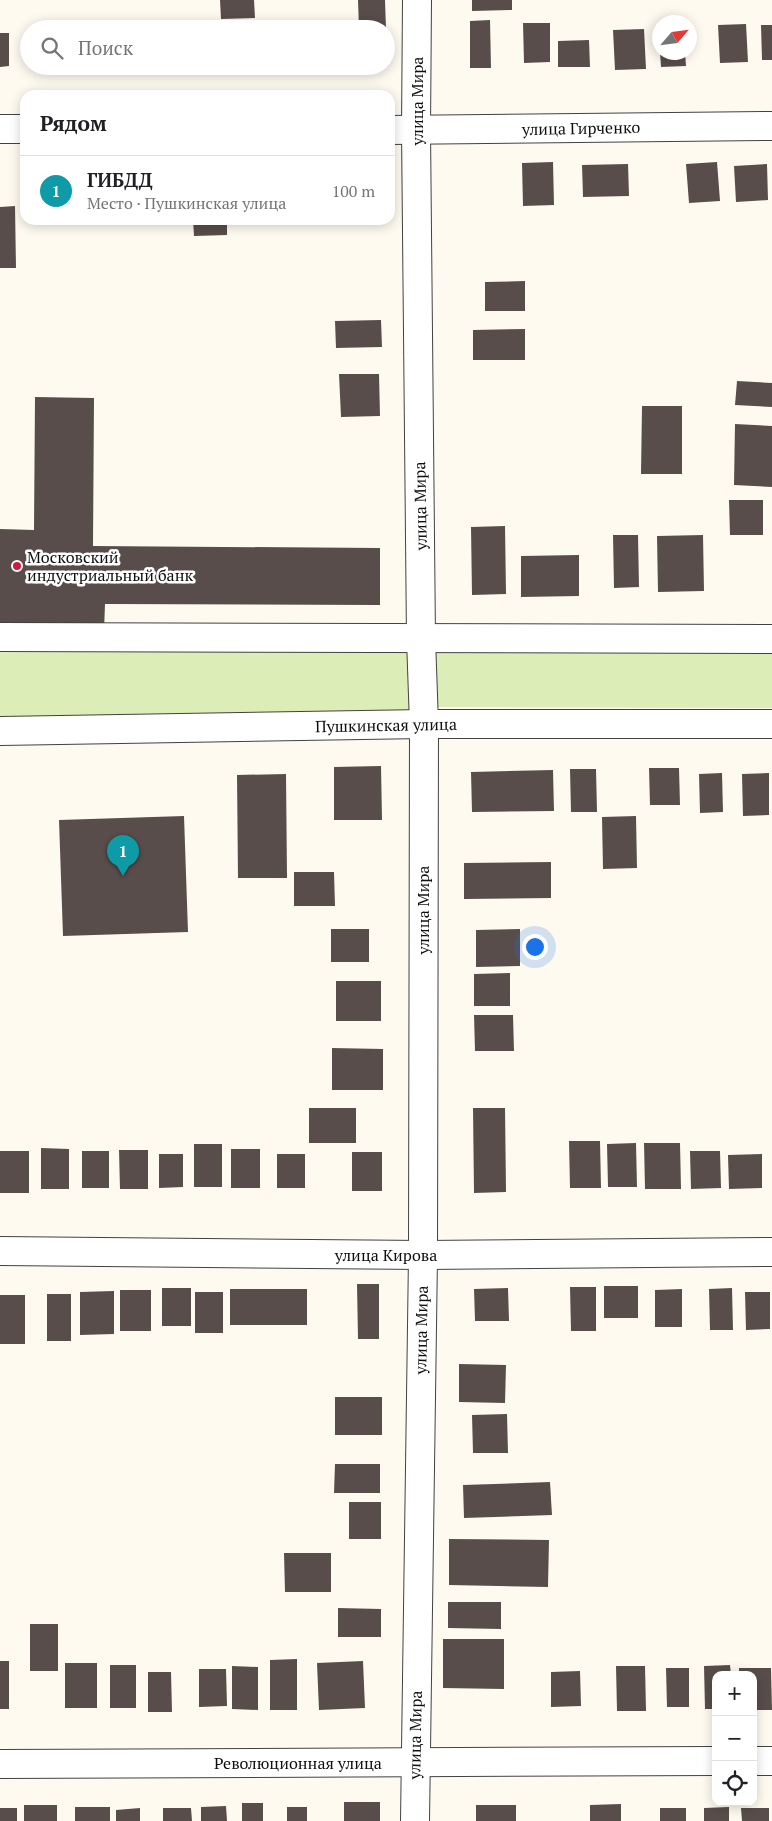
<!DOCTYPE html>
<html lang="ru">
<head>
<meta charset="utf-8">
<style>
  body { margin:0; font-family:"PT Serif",serif; background:#f6f6f6; color:#202124 }
  .controls { position:absolute; right:15px; bottom:15px; display:grid; overflow:hidden; border-radius:10px; box-shadow:0 2px 12px #0003 }
  .controls button { width:45px; height:45px; display:grid; place-items:center; padding:0; border:0; border-bottom:1px solid #e0e0e0; background:#fff; color:#202124; font:25px sans-serif }
  .compass { position:absolute; left:652px; top:15px; width:45px; height:45px; border-radius:50%; background:#fff; box-shadow:0 2px 12px #0003; rotate:62deg }
  .you { position:absolute; left:534px; top:946px; width:18px; height:18px; margin:-12px; border:4px solid #fff; border-radius:50%; background:#1a73e8; box-shadow:0 0 0 8px #1a73e833 }
  .badge { display:grid; place-items:center; width:32px; height:32px; border-radius:50%; background:#111827; color:#fff; font-size:16px; font-weight:700 }
  .pin { position:absolute; translate:-50% -41px; filter:drop-shadow(0 1px 2px #0008) }
  .pin::after { content:''; position:absolute; top:26px; width:18px; height:15px; background:inherit; clip-path:polygon(0 0,100% 0,50% 100%) }
  .list { margin:0; padding:0; list-style:none }
  h2 { display:flex; justify-content:space-between; align-items:center; height:65px; margin:0; padding:0 20px; font-size:21px }
  h2 small { font-size:16px; font-weight:400; color:#757577 }
  .list li { display:grid; grid-template-columns:32px 1fr auto; gap:15px; align-items:center; box-sizing:border-box; height:70px; padding:0 20px; border-top:1px solid #e0e0e0 }
  .list b { display:block; font-size:19px; white-space:nowrap }
  .list p { margin:0; font-size:16px; white-space:nowrap; color:#757577 }
  .list em { font-size:16px; font-style:normal; color:#757577 }
  .icon { flex:none; width:28px; height:28px; fill:none; stroke:currentColor; stroke-width:2; stroke-linecap:round; stroke-linejoin:round }
  .map { position:relative; flex:none; width:772px; height:1821px; overflow:hidden }
  .search { position:absolute; background:#fff; box-shadow:0 2px 12px #0003; left:20px; top:20px; width:375px; height:55px; display:flex; align-items:center; gap:12px; box-sizing:border-box; padding:0 18px; border-radius:28px; color:#757577; font-size:19px }
  .panel { position:absolute; background:#fff; box-shadow:0 2px 12px #0003; left:20px; top:90px; width:375px; height:135px; border-radius:15px }
  .map>svg:first-child { display:block }
  .green { fill:#dcedb7 }
  .building { fill:#584d4a }
  .lines { fill:none; stroke-linecap:round; stroke-linejoin:round }
  .minor-casing { stroke:#424242; stroke-width:30 }
  .tertiary-casing { stroke:#424242; stroke-width:30 }
  .minor { stroke:#fff; stroke-width:28 }
  .tertiary { stroke:#fff; stroke-width:28 }
  .poi-dot { fill:#c91d41; stroke:#fff; stroke-width:2 }
  .labels { text-anchor:middle; dominant-baseline:central; stroke-width:5; stroke-linejoin:round; paint-order:stroke }
  .street-label { font-size:16px; fill:#0f0f0f; stroke:#fff }
  .poi-label { font-size:16px; fill:#0f0f0f; stroke:#fff; text-anchor:start }
</style>
</head>
<body>
<div class="map">
<svg width="772" height="1821" viewBox="0 0 772 1821">
  <rect width="100%" height="100%" fill="#fffaf0"/>
  <!-- green -->
  <g class="green">
    <polygon points="414,645 416,716 0,722 0,648"/>
    <polygon points="436,651 772,651 772,708 435,707"/>
  </g>
  <!-- building -->
  <g class="building">
    <polygon points="220,0 254,0 255,18 221,19"/>
    <polygon points="358,0 385,0 386,29 359,29"/>
    <polygon points="472,0 512,0 512,10 472,11"/>
    <polygon points="490,20 491,68 470,68 470,21"/>
    <polygon points="523,23 550,23 550,62 524,63"/>
    <polygon points="746,24 748,62 720,63 718,25"/>
    <polygon points="300,25 301,29 271,29 271,26"/>
    <polygon points="761,25 772,25 772,60 762,60"/>
    <polygon points="644,29 646,69 615,70 613,30"/>
    <polygon points="0,33 9,33 9,66 0,67"/>
    <polygon points="589,40 590,67 558,67 558,41"/>
    <polygon points="660,52 685,52 686,66 661,67"/>
    <rect x="66" y="66" width="22" height="4"/>
    <polygon points="106,66 131,66 131,68 106,69"/>
    <polygon points="272,66 302,66 302,70 272,71"/>
    <polygon points="553,162 554,205 523,206 522,163"/>
    <polygon points="717,162 720,201 689,203 686,164"/>
    <polygon points="628,164 629,196 583,197 582,165"/>
    <polygon points="767,164 768,200 736,202 734,166"/>
    <polygon points="15,206 16,268 0,268 0,207"/>
    <polygon points="193,220 227,220 227,235 194,236"/>
    <polygon points="525,281 525,311 485,311 485,282"/>
    <polygon points="381,320 382,347 336,348 335,321"/>
    <polygon points="525,329 525,360 473,360 473,330"/>
    <polygon points="339,374 379,374 380,416 341,417"/>
    <polygon points="737,381 772,383 772,407 735,405"/>
    <polygon points="35,397 94,398 93,546 380,548 380,605 105,604 104,631 0,629 0,529 34,530"/>
    <polygon points="642,406 682,406 682,474 641,474"/>
    <polygon points="735,424 772,426 772,487 734,485"/>
    <polygon points="729,500 763,500 763,535 730,535"/>
    <polygon points="505,526 506,594 472,595 471,527"/>
    <polygon points="613,535 638,535 639,587 614,588"/>
    <polygon points="703,535 704,591 658,592 657,536"/>
    <polygon points="579,555 579,596 521,597 521,556"/>
    <polygon points="381,766 382,820 334,820 334,767"/>
    <polygon points="649,768 679,768 680,805 650,805"/>
    <polygon points="570,769 596,769 597,812 571,812"/>
    <polygon points="553,770 554,811 472,812 471,772"/>
    <polygon points="722,773 723,812 700,813 699,774"/>
    <polygon points="769,773 769,815 743,816 742,774"/>
    <polygon points="286,774 287,878 238,878 237,775"/>
    <polygon points="184,816 188,932 63,936 59,820"/>
    <polygon points="636,816 637,868 603,869 602,817"/>
    <polygon points="551,862 551,898 464,899 464,863"/>
    <polygon points="294,872 334,872 335,906 294,906"/>
    <rect x="331" y="929" width="38" height="33"/>
    <polygon points="520,929 520,966 476,967 476,930"/>
    <polygon points="510,973 510,1006 474,1006 474,974"/>
    <rect x="336" y="981" width="45" height="40"/>
    <polygon points="474,1015 513,1015 514,1051 475,1051"/>
    <polygon points="332,1048 383,1049 383,1090 332,1090"/>
    <rect x="309" y="1108" width="47" height="35"/>
    <polygon points="473,1108 505,1108 506,1192 474,1193"/>
    <polygon points="569,1141 600,1141 601,1188 570,1188"/>
    <polygon points="636,1143 637,1187 608,1187 607,1144"/>
    <polygon points="644,1143 680,1143 681,1189 645,1189"/>
    <rect x="194" y="1144" width="28" height="43"/>
    <polygon points="41,1148 69,1149 69,1189 41,1189"/>
    <rect x="231" y="1149" width="29" height="39"/>
    <polygon points="119,1150 148,1150 148,1189 120,1189"/>
    <rect x="0" y="1151" width="29" height="42"/>
    <rect x="82" y="1151" width="27" height="37"/>
    <polygon points="690,1151 720,1151 721,1188 691,1189"/>
    <rect x="352" y="1152" width="30" height="39"/>
    <polygon points="159,1154 183,1154 183,1187 159,1188"/>
    <rect x="277" y="1154" width="28" height="34"/>
    <polygon points="762,1154 762,1188 729,1189 728,1155"/>
    <polygon points="357,1284 379,1284 379,1339 358,1339"/>
    <rect x="604" y="1286" width="34" height="32"/>
    <polygon points="570,1287 596,1287 596,1331 571,1331"/>
    <rect x="162" y="1288" width="29" height="38"/>
    <polygon points="508,1288 509,1321 475,1321 474,1289"/>
    <polygon points="732,1288 733,1330 710,1330 709,1289"/>
    <rect x="230" y="1289" width="77" height="36"/>
    <polygon points="682,1289 682,1327 655,1327 655,1290"/>
    <rect x="120" y="1290" width="31" height="41"/>
    <polygon points="114,1291 114,1334 80,1335 80,1292"/>
    <rect x="195" y="1292" width="28" height="41"/>
    <polygon points="745,1292 770,1292 770,1329 746,1330"/>
    <rect x="47" y="1294" width="24" height="47"/>
    <rect x="0" y="1295" width="25" height="49"/>
    <polygon points="459,1364 506,1365 505,1403 459,1402"/>
    <rect x="335" y="1397" width="47" height="38"/>
    <polygon points="507,1414 508,1453 473,1453 472,1415"/>
    <polygon points="335,1464 380,1464 380,1493 334,1493"/>
    <polygon points="550,1482 552,1515 464,1518 463,1485"/>
    <rect x="349" y="1502" width="32" height="37"/>
    <polygon points="449,1539 549,1540 548,1587 449,1585"/>
    <polygon points="284,1553 331,1553 331,1592 285,1592"/>
    <polygon points="448,1602 501,1602 501,1629 448,1628"/>
    <polygon points="338,1608 381,1609 381,1637 338,1637"/>
    <rect x="30" y="1624" width="28" height="47"/>
    <polygon points="443,1639 504,1639 504,1689 443,1688"/>
    <polygon points="297,1659 297,1710 270,1710 270,1660"/>
    <rect x="0" y="1661" width="9" height="48"/>
    <polygon points="363,1661 365,1708 319,1710 317,1663"/>
    <rect x="65" y="1663" width="32" height="45"/>
    <rect x="110" y="1665" width="26" height="43"/>
    <polygon points="730,1665 731,1675 716,1675 716,1709 705,1709 704,1666"/>
    <polygon points="232,1666 258,1667 258,1710 232,1709"/>
    <polygon points="616,1666 645,1666 646,1711 617,1711"/>
    <polygon points="666,1668 689,1668 689,1707 667,1707"/>
    <polygon points="739,1668 771,1668 772,1710 753,1710 753,1675 739,1675"/>
    <polygon points="199,1669 226,1669 227,1706 199,1707"/>
    <polygon points="580,1671 581,1706 551,1707 551,1672"/>
    <polygon points="148,1672 171,1672 172,1712 148,1712"/>
    <rect x="344" y="1802" width="36" height="19"/>
    <rect x="242" y="1803" width="21" height="18"/>
    <polygon points="621,1804 621,1821 590,1821 590,1805"/>
    <rect x="24" y="1805" width="33" height="16"/>
    <rect x="476" y="1805" width="40" height="16"/>
    <polygon points="226,1806 227,1821 201,1821 201,1807"/>
    <rect x="75" y="1807" width="35" height="14"/>
    <rect x="287" y="1807" width="20" height="14"/>
    <polygon points="729,1807 729,1821 704,1821 704,1808"/>
    <rect x="0" y="1808" width="17" height="13"/>
    <polygon points="140,1808 140,1821 116,1821 116,1810"/>
    <polygon points="163,1808 191,1808 192,1821 163,1821"/>
    <rect x="660" y="1808" width="26" height="13"/>
    <polygon points="741,1808 769,1808 769,1821 742,1821"/>
  </g>
  <g class="lines">
    <defs>
      <g id="minor">
        <polyline points="0,129 25,129"/>
        <polyline points="390,130 772,126"/>
        <polyline points="0,637 772,639"/>
        <polyline points="0,731 424,724 772,724"/>
        <polyline points="753,1761 772,1761"/>
        <polyline points="0,1764 716,1761"/>
        <polyline points="415,1821 423,1255 424,724 421,639 416,130 417,0"/>
      </g>
      <polyline id="tertiary" points="0,1251 423,1255 772,1252"/>
    </defs>
    <!-- minor casing -->
    <use href="#minor" class="minor-casing"/>
    <!-- tertiary casing -->
    <use href="#tertiary" class="tertiary-casing"/>
    <!-- minor -->
    <use href="#minor" class="minor"/>
    <!-- tertiary -->
    <use href="#tertiary" class="tertiary"/>
  </g>
  <!-- markers -->
  <circle class="poi-dot" cx="17" cy="566" r="5"/>
  <g class="labels">
    <!-- street labels -->
    <g class="street-label">
      <text transform="translate(417 101) rotate(-90)">улица Мира</text>
      <text transform="translate(581 128) rotate(-1)">улица Гирченко</text>
      <text transform="translate(420 506) rotate(-91)">улица Мира</text>
      <text transform="translate(386 725) rotate(-1)">Пушкинская улица</text>
      <text transform="translate(423 910) rotate(-90)">улица Мира</text>
      <text x="386" y="1255">улица Кирова</text>
      <text transform="translate(421 1330) rotate(-89)">улица Мира</text>
      <text transform="translate(415 1735) rotate(-89)">улица Мира</text>
      <text x="298" y="1763">Революционная улица</text>
    </g>
    <!-- poi labels -->
    <g class="poi-label">
      <text x="27" y="557">Московский<tspan x="27" dy="18">индустриальный банк</tspan></text>
    </g>
  </g>
</svg>
<div class="controls">
<button>+</button>
<button>−</button>
<button><svg class="icon" aria-label="locate" viewBox="0 0 24 24"><circle cx="12" cy="12" r="6"/><path d="M12 2v4M12 18v4M2 12h4M18 12h4"/></svg></button>
</div>
<svg class="compass" viewBox="-18 -18 36 36"><path d="M0-13l5 13h-10z" fill="#e53935"/><path d="M0 13l5-13h-10z" fill="#757577"/></svg>
<div class="you"></div>
<div class="pin badge" style="left:123px;top:876px;background:#0f9aa8">1</div>
<div class="search"><svg class="icon" aria-label="search" viewBox="0 0 24 24"><circle cx="10" cy="10" r="6"/><path d="M15 15l6 6"/></svg>Поиск</div>
<section class="panel">
<h2>Рядом<small></small></h2>
<ul class="list">
<li><span class="badge" style="background:#0f9aa8">1</span><div><b>ГИБДД</b><p>Место · Пушкинская улица</p></div><em>100 m</em></li>
</ul>
</section>
</div>
</body>
</html>
